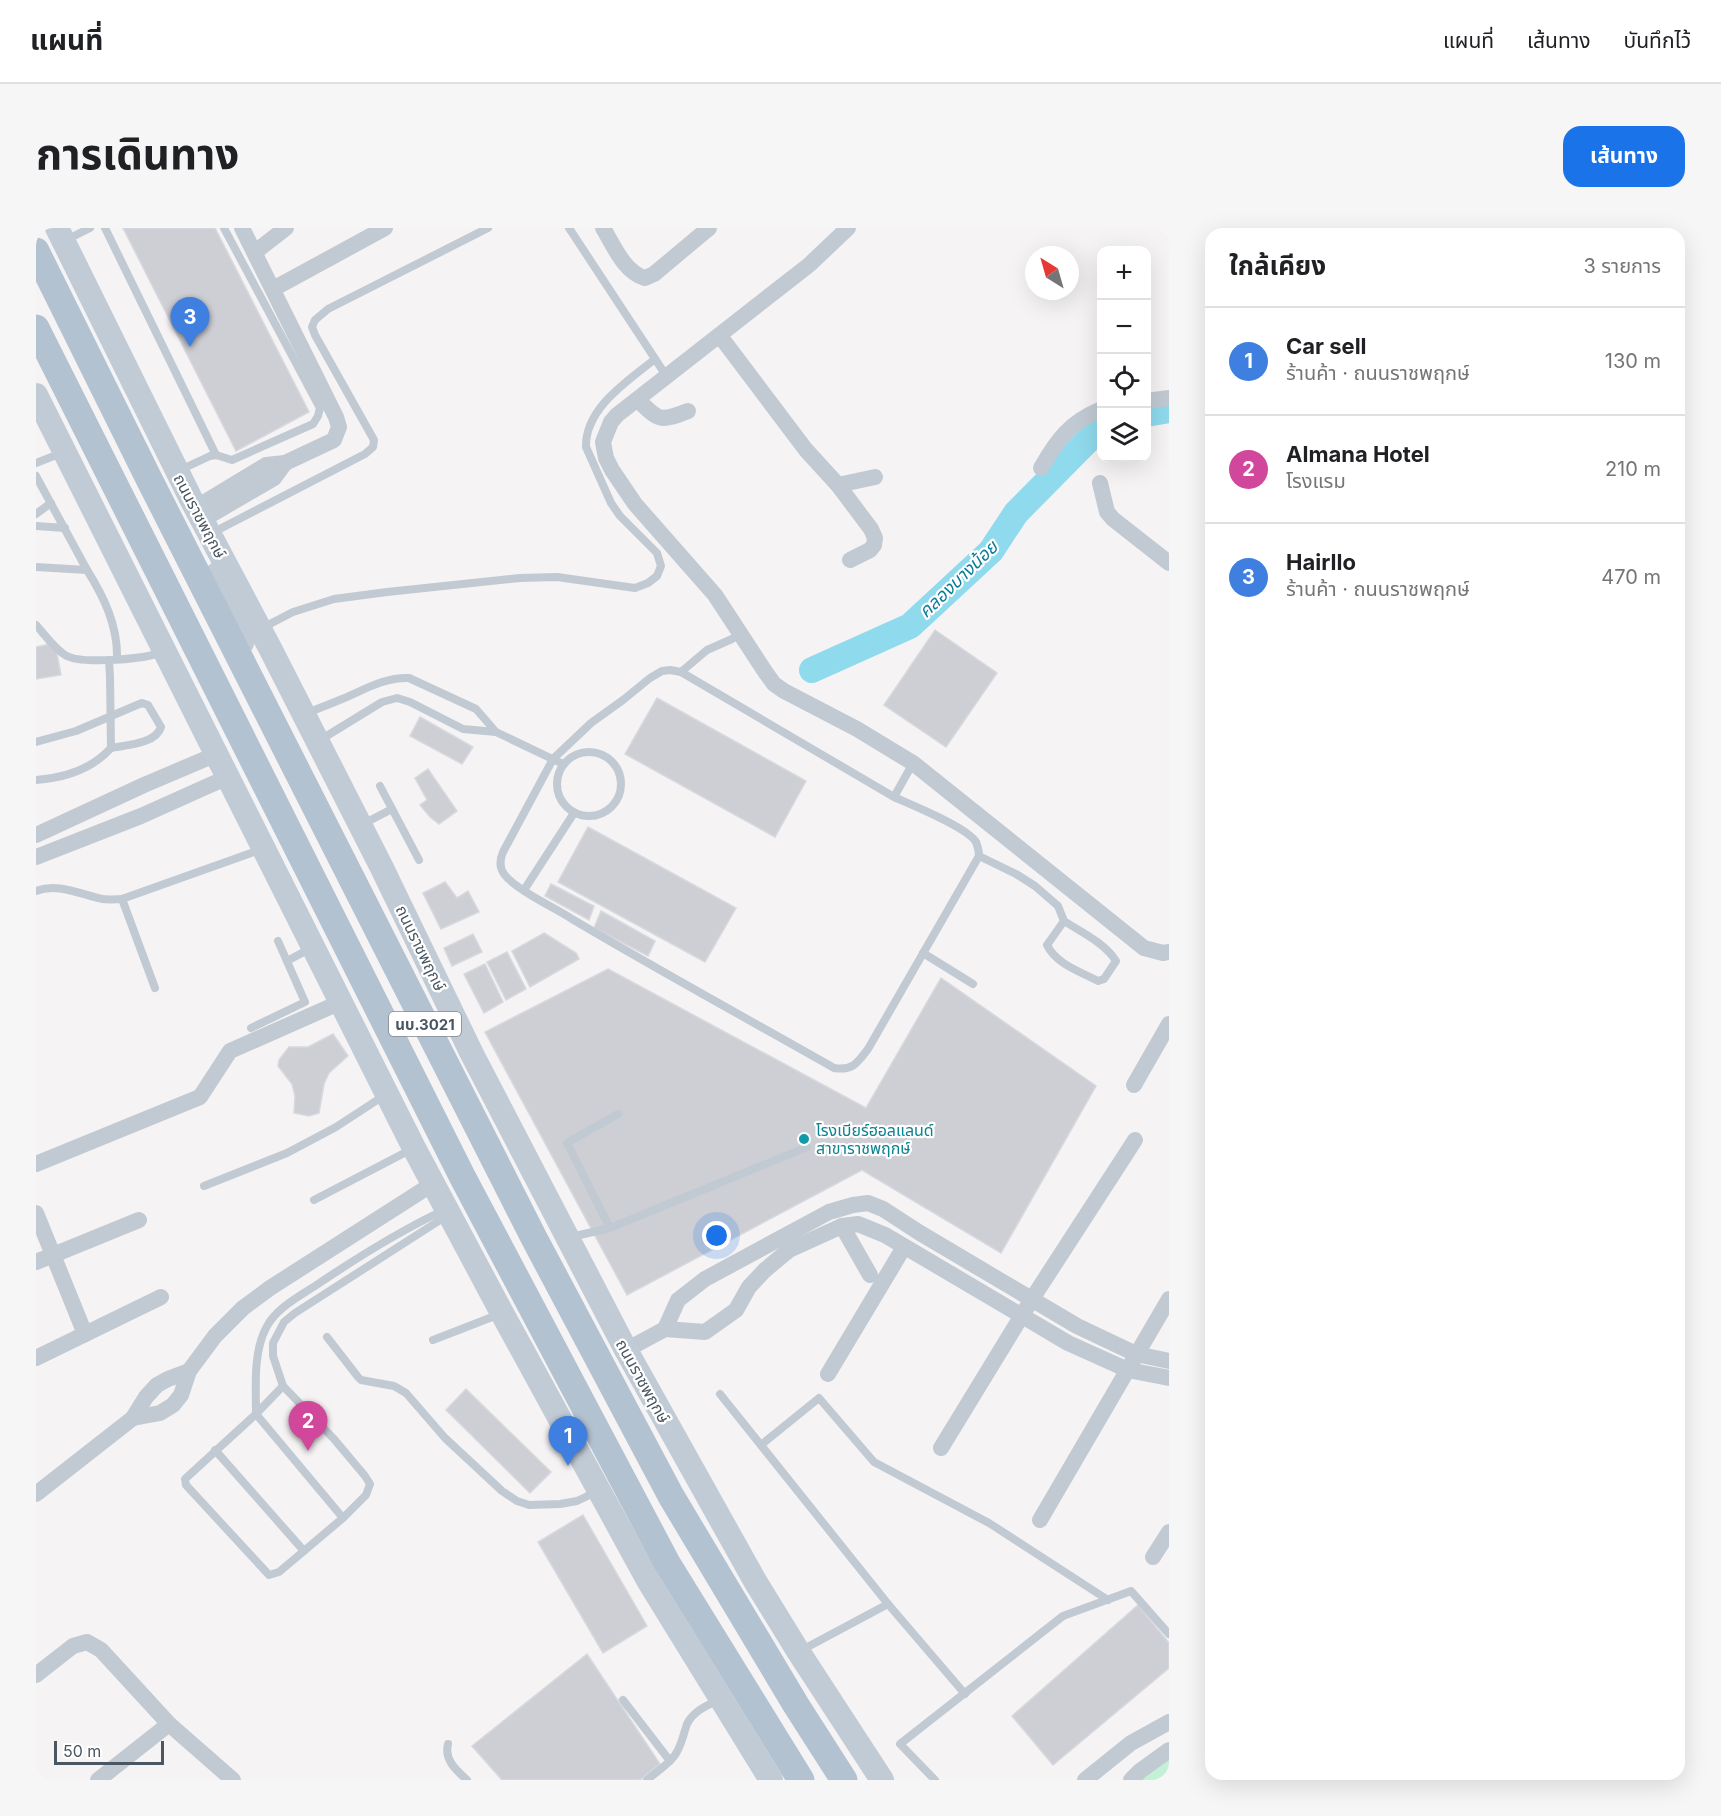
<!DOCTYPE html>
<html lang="th">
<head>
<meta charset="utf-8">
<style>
  body { margin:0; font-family:Inter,"Noto Sans Thai",sans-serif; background:#f6f6f6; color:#202124 }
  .controls { position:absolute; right:18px; top:18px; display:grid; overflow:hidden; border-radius:12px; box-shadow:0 6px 24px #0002 }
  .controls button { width:54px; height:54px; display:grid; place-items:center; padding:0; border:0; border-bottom:2px solid #e0e0e0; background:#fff; color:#202124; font:30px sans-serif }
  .compass { position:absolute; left:989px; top:18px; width:54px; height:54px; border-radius:50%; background:#fff; box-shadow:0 6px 24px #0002; rotate:323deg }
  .scale { position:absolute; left:18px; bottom:15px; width:110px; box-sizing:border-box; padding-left:6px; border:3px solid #4a5661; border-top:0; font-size:16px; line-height:21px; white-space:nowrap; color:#4a5661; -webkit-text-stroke:4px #fff; paint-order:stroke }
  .you { position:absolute; left:681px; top:1008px; width:21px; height:21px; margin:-15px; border:4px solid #fff; border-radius:50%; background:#1a73e8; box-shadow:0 0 0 9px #1a73e833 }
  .badge { display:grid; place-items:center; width:39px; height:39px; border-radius:50%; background:#1a73e8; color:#fff; font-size:20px; font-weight:700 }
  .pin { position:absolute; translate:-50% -50px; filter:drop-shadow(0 2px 3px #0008) }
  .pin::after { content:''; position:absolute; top:32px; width:21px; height:18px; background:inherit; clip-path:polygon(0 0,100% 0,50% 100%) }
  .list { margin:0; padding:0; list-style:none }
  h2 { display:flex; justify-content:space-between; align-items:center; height:78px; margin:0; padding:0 24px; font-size:26px }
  h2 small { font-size:20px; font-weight:400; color:#757577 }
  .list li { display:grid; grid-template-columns:39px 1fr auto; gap:18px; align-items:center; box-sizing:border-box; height:108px; padding:0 24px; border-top:2px solid #e0e0e0 }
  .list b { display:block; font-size:22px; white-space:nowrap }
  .list p { margin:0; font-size:20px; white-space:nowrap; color:#757577 }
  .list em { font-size:20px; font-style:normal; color:#757577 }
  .icon { flex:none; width:33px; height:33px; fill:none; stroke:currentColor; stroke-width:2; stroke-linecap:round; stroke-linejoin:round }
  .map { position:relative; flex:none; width:1133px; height:1552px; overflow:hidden; border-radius:18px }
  header { display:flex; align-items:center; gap:36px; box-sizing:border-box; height:84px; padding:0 30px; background:#fff; border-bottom:2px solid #e0e0e0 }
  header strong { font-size:28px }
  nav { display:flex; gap:33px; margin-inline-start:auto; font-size:21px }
  .intro { display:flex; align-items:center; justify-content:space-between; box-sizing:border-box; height:144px; padding:0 36px }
  h1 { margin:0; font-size:42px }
  .button { padding:15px 27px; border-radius:18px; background:#1a73e8; color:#fff; font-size:21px; font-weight:700 }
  main { display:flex; gap:36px; padding:0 36px }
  aside { flex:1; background:#fff; border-radius:18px; box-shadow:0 6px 24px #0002 }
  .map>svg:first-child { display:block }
  .green { fill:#c3f1d5 }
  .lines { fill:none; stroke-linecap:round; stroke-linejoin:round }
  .river { stroke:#90daee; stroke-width:26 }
  .building { fill:#cdcfd5; stroke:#d7d9de; stroke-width:1.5 }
  .service { stroke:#c1cad2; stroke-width:8 }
  .minor { stroke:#c1cad2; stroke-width:16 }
  .secondary { stroke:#c1cbd6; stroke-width:24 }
  .primary { stroke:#b3c2d1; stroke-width:27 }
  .culture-dot { fill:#0f9aa8; stroke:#fff; stroke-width:2 }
  .labels { text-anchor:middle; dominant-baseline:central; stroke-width:4.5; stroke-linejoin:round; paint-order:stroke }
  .shield { fill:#fff; stroke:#808990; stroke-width:1.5 }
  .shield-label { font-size:15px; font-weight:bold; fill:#4a5661 }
  .street-label { font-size:16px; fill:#4a5661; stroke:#fff }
  .culture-label { font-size:16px; fill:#0d838f; stroke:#fff; text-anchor:start }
  .water-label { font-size:18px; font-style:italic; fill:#0c7c9b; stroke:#fff }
</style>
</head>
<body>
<header>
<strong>แผนที่</strong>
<nav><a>แผนที่</a><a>เส้นทาง</a><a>บันทึกไว้</a></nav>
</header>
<div class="intro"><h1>การเดินทาง</h1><a class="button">เส้นทาง</a></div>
<main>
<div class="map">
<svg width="1133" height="1552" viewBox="0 0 1133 1552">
  <rect width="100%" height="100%" fill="#f5f3f3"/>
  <!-- green -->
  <polygon class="green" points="1133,1522 1133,1552 1095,1552"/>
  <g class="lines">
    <!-- river -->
    <g class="river">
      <polyline points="1110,186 1133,182"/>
      <polyline points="776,442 874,398 955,323 980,285 1066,198"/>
    </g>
  </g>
  <!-- building -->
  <g class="building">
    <polygon points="87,0 179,0 273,184 200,223"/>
    <polygon points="899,402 961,445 910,519 848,477"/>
    <polygon points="19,415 25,447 0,451 0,419"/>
    <polygon points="621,470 770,553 739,609 589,526"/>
    <polygon points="384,489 437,519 426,536 374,508"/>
    <polygon points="392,541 421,583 403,596 394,589 384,577 391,572 379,550"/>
    <polygon points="552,599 700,680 669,734 522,654"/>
    <polygon points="409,654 421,670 432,663 443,684 405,701 387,665"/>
    <polygon points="515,656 558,678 553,692 509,668"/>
    <polygon points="565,683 619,713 612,728 558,700"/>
    <polygon points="508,705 540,725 543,731 494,759 476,723"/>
    <polygon points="437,706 446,724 416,738 408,720"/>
    <polygon points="471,724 490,761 470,772 451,734"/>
    <polygon points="449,736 467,774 448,785 428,746"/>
    <polygon points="572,741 830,880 905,750 1060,858 965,1025 826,942 591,1067 449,804"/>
    <polygon points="297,806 312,828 293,845 288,856 283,885 273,888 258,885 259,868 256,856 242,838 243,832 253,819 272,819"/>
    <polygon points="430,1161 515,1244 494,1265 410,1182"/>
    <polygon points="547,1287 611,1398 567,1425 502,1314"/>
    <polygon points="1102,1377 1133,1415 1133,1440 1017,1537 976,1488"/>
    <polygon points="551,1426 624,1536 604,1552 466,1552 436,1518"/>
  </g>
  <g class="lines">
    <!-- service -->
    <g class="service">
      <polyline points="69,0 180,227"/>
      <polyline points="533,0 631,149"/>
      <polyline points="28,13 54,0"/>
      <polyline points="0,235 28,224"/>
      <polyline points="144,242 174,228 180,227 196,232 277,196 282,188 284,180 188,0"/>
      <polyline points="0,248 51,342"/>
      <polyline points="0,286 15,275"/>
      <polyline points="0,298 29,300"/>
      <polyline points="174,306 329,226 337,219 338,212 279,107 276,99 279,92 292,81 452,0"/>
      <path d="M0,339L51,342C68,369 82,398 81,431"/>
      <path d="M0,397C9,407 18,420 29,427C44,437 110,431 126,424"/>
      <path d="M226,400L257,384L298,371L351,364L484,350L521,349L599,360L612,355L621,348L625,338L621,325L584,288L575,275L550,219C549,180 592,153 619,131"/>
      <polyline points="645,444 671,422 696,411"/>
      <path d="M270,485C282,481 294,476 306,471C328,462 348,449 373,450L440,481L460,504"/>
      <polyline points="284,512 346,474 361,470 374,474 427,501 460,504 527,536"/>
      <path d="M0,514L40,503L101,477L106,475L112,477L125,499C120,516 90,517 75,520"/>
      <circle cx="553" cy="556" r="32"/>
      <path d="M0,552C29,550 55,542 75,520L74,449L73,432"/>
      <polyline points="344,558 383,632"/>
      <path d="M858,569L645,444L634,442L626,443L614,450L587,472L555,495L517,531L467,624C464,631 463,639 468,646C479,661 519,680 536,691C622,742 710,790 798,840C817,843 821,835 832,821L943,628C943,623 942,619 940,614C931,599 876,577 858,569L877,535"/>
      <polyline points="327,596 356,581"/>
      <path d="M943,628L980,646L999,658L1022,678L1028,693L1011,717C1020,736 1045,744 1062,753L1068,751L1080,733C1069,715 1045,704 1028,693"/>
      <polyline points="488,662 538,585"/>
      <path d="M0,663C21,654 46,667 67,671C73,672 80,671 86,671L226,621"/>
      <polyline points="86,671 119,760"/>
      <polyline points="887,725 937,756"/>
      <polyline points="251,733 277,719"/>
      <polyline points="215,800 269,774 242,713"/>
      <polyline points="168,958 251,925 300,899 349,867"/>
      <polyline points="278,972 376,921"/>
      <polyline points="574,1000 531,915 582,886"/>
      <polyline points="535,1009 574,1000 771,919"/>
      <polyline points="291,1109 322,1149 325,1152 358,1158 370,1165 409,1210 466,1263 481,1273 493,1277 524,1276 541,1273 562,1263"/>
      <polyline points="397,1112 464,1086"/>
      <polyline points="247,1158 220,1186 149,1251 150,1257 233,1347 243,1344 307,1290 330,1267 334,1256 329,1248 298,1211 247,1158 237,1128 237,1115 248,1094 259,1085 412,987"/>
      <polyline points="684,1166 852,1376"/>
      <polyline points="725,1217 783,1170 838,1234 953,1295 1072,1372"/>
      <polyline points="179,1222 268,1323"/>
      <path d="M307,1290L220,1186C220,1159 217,1125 230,1100C240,1080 264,1068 282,1056C322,1029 364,1003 408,982"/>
      <polyline points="764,1423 852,1376 929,1466"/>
      <polyline points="587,1472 634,1533"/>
      <path d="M412,1516C408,1532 420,1542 431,1552"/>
      <path d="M611,1552C620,1544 632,1537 639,1527C646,1517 647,1507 651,1496C657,1483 672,1477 684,1471"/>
      <polyline points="899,1552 864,1516 1027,1388 1095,1363 1133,1406"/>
    </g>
    <!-- minor -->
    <g class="minor">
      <polyline points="206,0 300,189 303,199 298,212 249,235"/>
      <path d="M567,0C578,18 588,44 609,50L618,46L673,0"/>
      <polyline points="812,0 773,37 581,187 575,194 567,214 570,230 576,242 599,276 679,367 730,445 738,456 748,463 821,501 877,535 1108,720 1127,725 1133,724"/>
      <polyline points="219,24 250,0"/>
      <polyline points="237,61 349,0"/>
      <polyline points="684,108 770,222 802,257 839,249"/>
      <path d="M602,172C623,193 624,194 652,183"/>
      <polyline points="1110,173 1133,170"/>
      <path d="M1005,240C1021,212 1034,194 1066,181"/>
      <polyline points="1064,255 1071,284 1077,291 1133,335"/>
      <polyline points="802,257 835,301 839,310 838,317 834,322 814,332"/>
      <polyline points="159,280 230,237 249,235 238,250 166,292"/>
      <polyline points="0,607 108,557 181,526"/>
      <polyline points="0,629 105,588 192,549"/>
      <polyline points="1098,857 1133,796"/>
      <polyline points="0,936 164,869 194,823 305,774"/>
      <polyline points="0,985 49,1106"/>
      <polyline points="806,998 834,1047"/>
      <polyline points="0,1034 103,992"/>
      <polyline points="629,1101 642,1072 669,1051 793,984 817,977 832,975 847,981 884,1005 1041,1098 1100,1126 1133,1133"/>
      <polyline points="590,1122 629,1101 669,1104 700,1082 713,1059 729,1042 753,1022 806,998 822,996 849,1007 1032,1115 1092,1142 1133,1150"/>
      <polyline points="0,1130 125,1069"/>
      <polyline points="792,1146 868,1019"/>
      <polyline points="97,1190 124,1185 137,1177 145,1167 153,1143 179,1108 207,1080 234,1060 398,955"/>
      <polyline points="905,1220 996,1071 1099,912"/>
      <polyline points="0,1266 97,1190 110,1169 121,1157 132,1151 153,1143"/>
      <polyline points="1004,1292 1133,1071"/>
      <polyline points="1117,1329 1133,1304"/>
      <polyline points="0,1447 37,1418 51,1414 65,1422 133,1496 197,1552"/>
      <polyline points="62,1552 133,1496"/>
      <polyline points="1049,1552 1095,1515 1133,1494"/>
      <polyline points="1095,1552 1104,1543 1133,1522"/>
    </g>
    <!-- secondary -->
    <g class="secondary">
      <polyline points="21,0 156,273 235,422 345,638 436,826 590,1122 719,1353 762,1423 846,1552"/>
      <polyline points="0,167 378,920 466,1085 613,1354 735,1552"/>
      <polyline points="181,346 206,415"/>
    </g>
    <!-- primary -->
    <g class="primary">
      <polyline points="0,23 113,251 498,1010 635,1268 760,1477 808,1552"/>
      <polyline points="0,100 427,950 631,1335 765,1552"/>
    </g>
  </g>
  <!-- markers -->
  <circle class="culture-dot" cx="768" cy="911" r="6"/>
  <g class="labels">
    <!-- shield labels -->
    <rect class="shield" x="353" y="784" width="72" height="24" rx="4.5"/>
    <g class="shield-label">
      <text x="389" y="796">นบ.3021</text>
    </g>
    <!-- street labels -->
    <g class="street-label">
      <text transform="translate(164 288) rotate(62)">ถนนราชพฤกษ์</text>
      <text transform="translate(385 720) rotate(64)">ถนนราชพฤกษ์</text>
      <text transform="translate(607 1153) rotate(61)">ถนนราชพฤกษ์</text>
    </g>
    <!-- culture labels -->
    <g class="culture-label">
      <text x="780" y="902">โรงเบียร์ฮอลแลนด์<tspan x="780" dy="18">สาขาราชพฤกษ์</tspan></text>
    </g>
    <!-- water labels -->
    <g class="water-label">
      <text transform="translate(922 351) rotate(-44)">คลองบางน้อย</text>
    </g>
  </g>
</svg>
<div class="controls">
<button>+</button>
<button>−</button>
<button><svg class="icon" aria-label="locate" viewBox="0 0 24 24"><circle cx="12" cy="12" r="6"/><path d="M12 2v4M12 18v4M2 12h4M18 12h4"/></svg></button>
<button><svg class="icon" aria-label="layers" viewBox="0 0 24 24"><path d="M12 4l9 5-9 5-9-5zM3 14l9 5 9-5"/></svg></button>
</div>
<svg class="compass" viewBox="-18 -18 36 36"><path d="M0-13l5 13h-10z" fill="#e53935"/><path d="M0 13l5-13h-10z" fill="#757577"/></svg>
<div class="scale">50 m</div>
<div class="you"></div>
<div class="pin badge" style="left:532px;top:1238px;background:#3f7fe0">1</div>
<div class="pin badge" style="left:272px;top:1223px;background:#d1479c">2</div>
<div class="pin badge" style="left:154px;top:119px;background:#3f7fe0">3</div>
</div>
<aside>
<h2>ใกล้เคียง<small>3 รายการ</small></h2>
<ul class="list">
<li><span class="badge" style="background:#3f7fe0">1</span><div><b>Car sell</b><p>ร้านค้า · ถนนราชพฤกษ์</p></div><em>130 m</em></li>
<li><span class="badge" style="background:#d1479c">2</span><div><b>Almana Hotel</b><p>โรงแรม</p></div><em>210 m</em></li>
<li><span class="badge" style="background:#3f7fe0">3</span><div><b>Hairllo</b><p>ร้านค้า · ถนนราชพฤกษ์</p></div><em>470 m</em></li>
</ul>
</aside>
</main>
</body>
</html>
